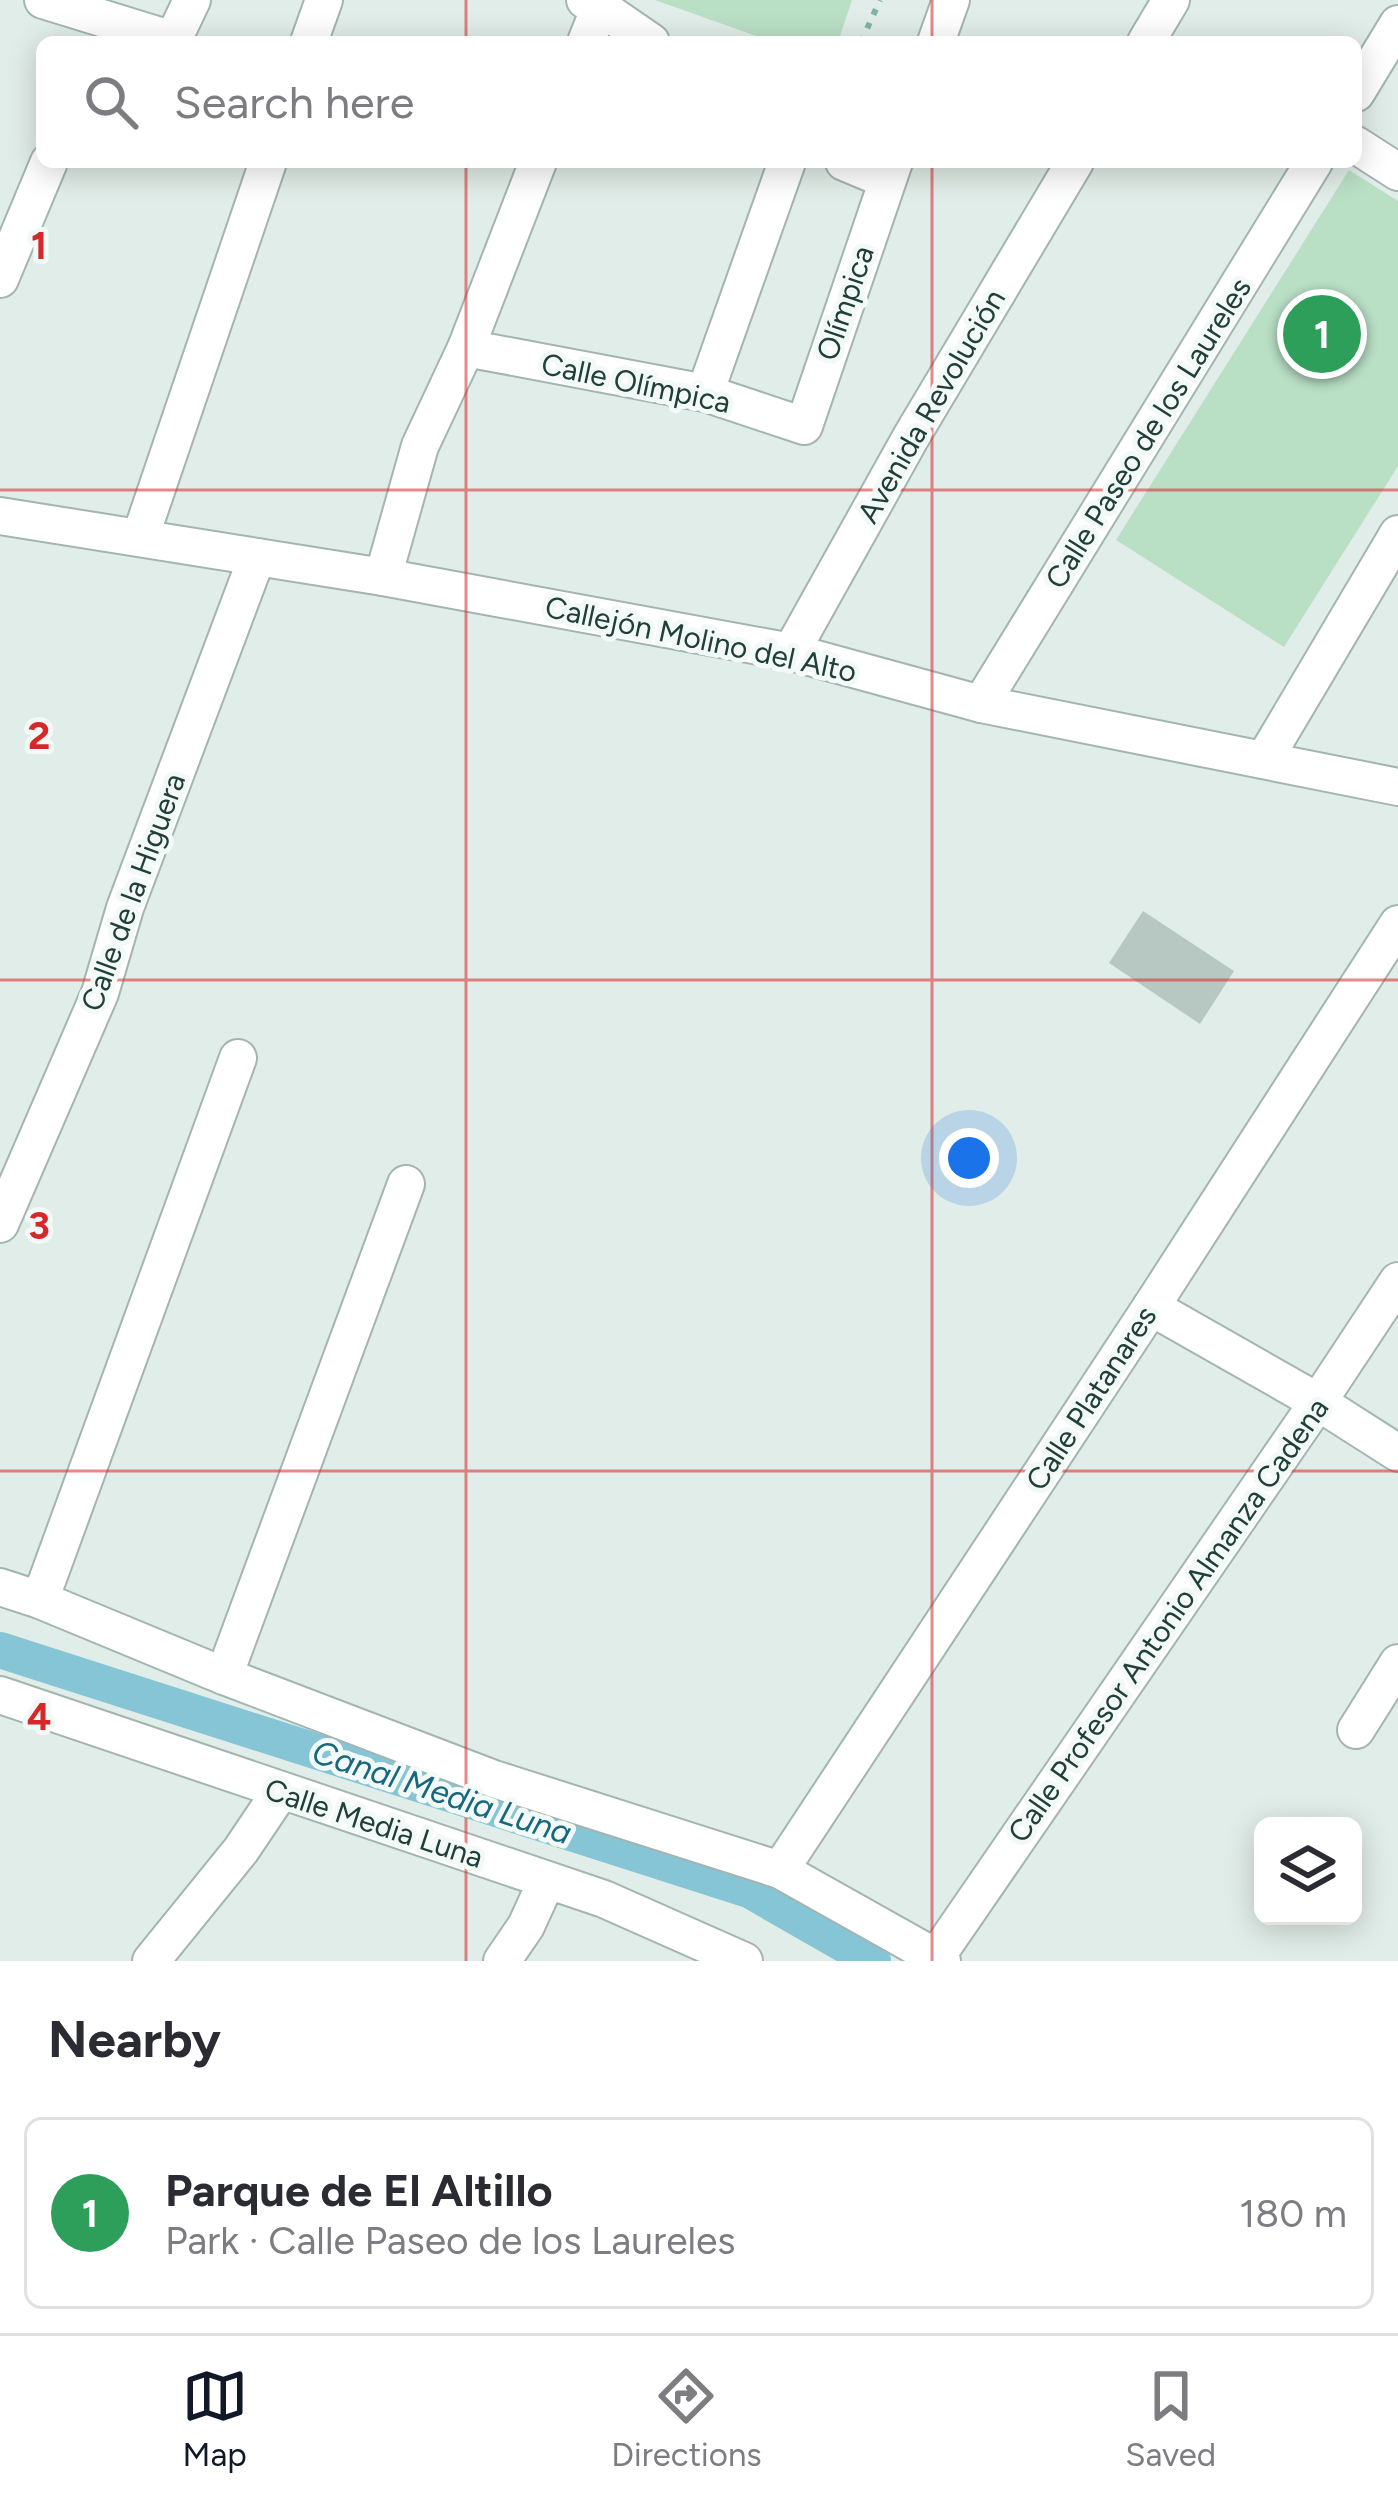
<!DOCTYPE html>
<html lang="en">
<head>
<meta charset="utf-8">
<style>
  body { margin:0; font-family:Figtree,sans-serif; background:#f7f7f7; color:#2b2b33 }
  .controls { position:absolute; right:36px; bottom:36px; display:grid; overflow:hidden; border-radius:18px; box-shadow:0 6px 30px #0003 }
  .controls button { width:108px; height:108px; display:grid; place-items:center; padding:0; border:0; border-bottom:3px solid #e1e1e2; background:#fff; color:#2b2b33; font:60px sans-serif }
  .you { position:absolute; left:969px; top:1158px; width:42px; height:42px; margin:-30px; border:9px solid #fff; border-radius:50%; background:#1a73e8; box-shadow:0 0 0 18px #1a73e833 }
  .badge { display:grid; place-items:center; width:78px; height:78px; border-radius:50%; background:#111827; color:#fff; font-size:39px; font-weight:700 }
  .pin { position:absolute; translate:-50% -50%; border:6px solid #fff; box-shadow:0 3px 12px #0006 }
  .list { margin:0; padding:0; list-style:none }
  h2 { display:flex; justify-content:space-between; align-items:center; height:156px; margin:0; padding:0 48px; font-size:51px }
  h2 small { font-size:39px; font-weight:400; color:#7c7c81 }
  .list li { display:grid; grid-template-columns:78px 1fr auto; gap:36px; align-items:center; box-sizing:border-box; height:192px; margin:0 24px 24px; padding:0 24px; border:3px solid #e1e1e2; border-radius:18px }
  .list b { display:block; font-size:45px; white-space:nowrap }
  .list p { margin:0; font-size:39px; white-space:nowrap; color:#7c7c81 }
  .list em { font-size:39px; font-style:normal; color:#7c7c81 }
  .icon { flex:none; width:66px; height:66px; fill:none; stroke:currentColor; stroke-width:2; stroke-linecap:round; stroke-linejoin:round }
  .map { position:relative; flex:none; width:1398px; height:1961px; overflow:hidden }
  .search { position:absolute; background:#fff; box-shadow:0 6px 30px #0003; left:36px; right:36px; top:36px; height:132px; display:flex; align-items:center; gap:30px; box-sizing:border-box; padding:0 42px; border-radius:18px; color:#7c7c81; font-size:45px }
  .sheet { height:372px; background:#fff }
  nav { display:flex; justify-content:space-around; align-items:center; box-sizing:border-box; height:168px; border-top:3px solid #e1e1e2; background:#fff; font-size:33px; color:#7c7c81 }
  nav a { display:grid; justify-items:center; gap:6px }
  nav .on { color:#111827 }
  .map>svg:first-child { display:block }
  .green { fill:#b9dfc5 }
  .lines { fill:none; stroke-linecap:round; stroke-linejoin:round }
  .canal { stroke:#85c5d6; stroke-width:36 }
  .building { fill:#b6c8c1 }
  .minor-casing { stroke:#a3b5b0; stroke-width:40 }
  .tertiary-casing { stroke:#a3b5b0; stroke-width:40 }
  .path { stroke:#7fb3a5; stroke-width:6; stroke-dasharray:6 9; stroke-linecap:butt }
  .minor { stroke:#fff; stroke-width:36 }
  .tertiary { stroke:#fff; stroke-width:36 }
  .grid { fill:none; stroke:#d62828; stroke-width:3; stroke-opacity:0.55 }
  .labels { text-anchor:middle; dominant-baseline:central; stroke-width:10; stroke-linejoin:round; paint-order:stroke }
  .street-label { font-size:30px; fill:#203f38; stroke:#f2f9f6 }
  .water-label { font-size:33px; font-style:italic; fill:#16687f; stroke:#f2f9f6 }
  .grid-label { font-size:39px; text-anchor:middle; font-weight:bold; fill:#d62828; stroke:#f2f9f6; stroke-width:10; stroke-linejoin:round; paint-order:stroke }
</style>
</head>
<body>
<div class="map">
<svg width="1398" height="1961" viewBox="0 0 1398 1961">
  <rect width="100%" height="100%" fill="#e1ede8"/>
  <!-- green -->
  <g class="green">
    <polygon points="655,0 852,0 838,42 773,42"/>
    <polygon points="1349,170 1398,201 1398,466 1284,647 1116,540"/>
  </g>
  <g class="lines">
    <!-- canal -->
    <polyline class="canal" points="0,1650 749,1890 873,1961"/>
  </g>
  <!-- building -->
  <polygon class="building" points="1143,911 1234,971 1200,1024 1109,963"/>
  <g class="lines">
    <defs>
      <g id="minor">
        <polyline points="43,0 173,40 192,0"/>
        <polyline points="585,0 600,7 651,42"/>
        <polyline points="309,42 324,0"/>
        <polyline points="586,42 600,7"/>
        <polyline points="936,42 951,0"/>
        <polyline points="1146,42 1171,0"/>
        <polyline points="1356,93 1398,24"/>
        <polyline points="1356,145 1398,172"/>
        <polyline points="844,162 887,180"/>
        <polyline points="0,279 49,162"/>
        <polyline points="466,348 705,393 804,426 894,162"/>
        <polyline points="705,393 787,162"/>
        <polyline points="0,516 383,577 791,652 981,704 1398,787"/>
        <polyline points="140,538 268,162"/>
        <polyline points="383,577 420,446 466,348 538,162"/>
        <polyline points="791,652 911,437 1075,162"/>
        <polyline points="981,704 1314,162"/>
        <polyline points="1264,760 1398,534"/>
        <polyline points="0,1224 100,993 125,908 257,557"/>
        <polyline points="1151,1307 1318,1402 1398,1453"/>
        <polyline points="40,1600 238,1058"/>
        <polyline points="224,1676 406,1184"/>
        <polyline points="0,1695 604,1899 744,1961"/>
        <polyline points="1356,1730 1398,1663"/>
        <polyline points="780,1870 1151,1307 1398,924"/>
        <polyline points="936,1957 1318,1402 1398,1281"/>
        <polyline points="151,1961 241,1850 280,1792"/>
        <polyline points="502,1961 526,1926 547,1880"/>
      </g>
      <polyline id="tertiary" points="0,1587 40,1600 224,1676 494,1779 780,1870 942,1961"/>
    </defs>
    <!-- minor casing -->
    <use href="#minor" class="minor-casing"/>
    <!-- tertiary casing -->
    <use href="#tertiary" class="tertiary-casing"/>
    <!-- path -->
    <polyline class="path" points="861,42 880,0"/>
    <!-- minor -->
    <use href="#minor" class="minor"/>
    <!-- tertiary -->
    <use href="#tertiary" class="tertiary"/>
  </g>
  <!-- grid -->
  <path class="grid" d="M466,0V42M932,0V42M466,162V1961M932,162V1961M0,490H1398M0,980H1398M0,1471H1398"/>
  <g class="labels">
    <!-- street labels -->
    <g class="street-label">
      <text transform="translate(845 303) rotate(-71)">Olímpica</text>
      <text transform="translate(636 383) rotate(12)">Calle Olímpica</text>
      <text transform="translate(931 406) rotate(-60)">Avenida Revolución</text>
      <text transform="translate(1148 433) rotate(-58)">Calle Paseo de los Laureles</text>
      <text transform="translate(701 639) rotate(12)">Callejón Molino del Alto</text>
      <text transform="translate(133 892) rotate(-70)">Calle de la Higuera</text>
      <text transform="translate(1091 1398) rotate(-57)">Calle Platanares</text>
      <text transform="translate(1168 1620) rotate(-55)">Calle Profesor Antonio Almanza Cadena</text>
      <text transform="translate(374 1823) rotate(18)">Calle Media Luna</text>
    </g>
    <!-- water labels -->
    <g class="water-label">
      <text transform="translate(442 1792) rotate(18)">Canal Media Luna</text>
    </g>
  </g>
  <g class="grid-label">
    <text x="39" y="259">1</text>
    <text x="39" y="749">2</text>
    <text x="39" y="1239">3</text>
    <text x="39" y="1730">4</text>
  </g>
</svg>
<div class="controls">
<button><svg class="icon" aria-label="layers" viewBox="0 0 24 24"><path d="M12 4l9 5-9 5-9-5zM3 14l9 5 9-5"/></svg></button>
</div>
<div class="you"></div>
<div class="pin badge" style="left:1322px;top:334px;background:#2e9e5b">1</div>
<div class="search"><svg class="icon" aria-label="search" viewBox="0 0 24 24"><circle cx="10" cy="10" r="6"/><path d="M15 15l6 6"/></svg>Search here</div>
</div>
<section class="sheet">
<h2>Nearby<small></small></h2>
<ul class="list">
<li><span class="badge" style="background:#2e9e5b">1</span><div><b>Parque de El Altillo</b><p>Park · Calle Paseo de los Laureles</p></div><em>180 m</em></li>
</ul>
</section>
<nav>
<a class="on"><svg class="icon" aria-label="map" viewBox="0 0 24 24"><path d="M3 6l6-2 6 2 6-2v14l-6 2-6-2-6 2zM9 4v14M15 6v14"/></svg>Map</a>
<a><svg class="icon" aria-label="directions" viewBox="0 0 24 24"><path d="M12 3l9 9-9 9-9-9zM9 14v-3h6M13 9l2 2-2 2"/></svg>Directions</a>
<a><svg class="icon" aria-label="saved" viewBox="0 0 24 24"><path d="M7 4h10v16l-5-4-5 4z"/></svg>Saved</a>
</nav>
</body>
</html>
